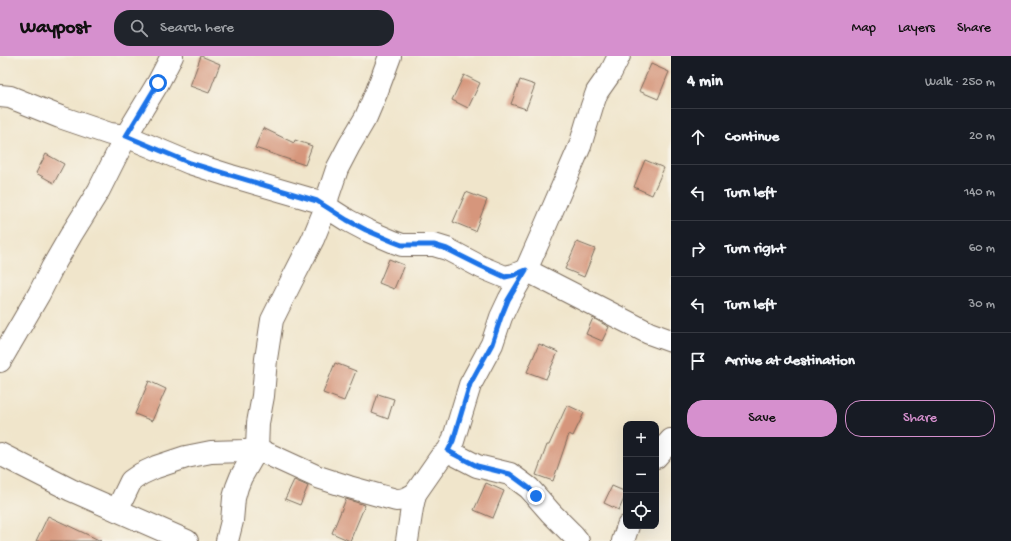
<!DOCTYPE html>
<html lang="en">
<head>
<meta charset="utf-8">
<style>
  body { margin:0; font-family:"Gochi Hand",sans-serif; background:#20242c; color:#f1f3f6 }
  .controls { position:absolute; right:12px; bottom:12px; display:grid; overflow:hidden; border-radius:8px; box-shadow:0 4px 16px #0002 }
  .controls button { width:36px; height:36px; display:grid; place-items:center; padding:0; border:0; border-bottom:1px solid #363941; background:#171b24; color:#f1f3f6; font:20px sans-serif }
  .stop { position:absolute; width:12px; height:12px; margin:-9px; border:3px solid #1a73e8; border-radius:50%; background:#fff }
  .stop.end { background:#1a73e8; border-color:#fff; box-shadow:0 1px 4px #0008 }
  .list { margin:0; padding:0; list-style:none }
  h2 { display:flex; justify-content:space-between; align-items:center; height:52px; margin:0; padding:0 16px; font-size:17px }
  h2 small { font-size:13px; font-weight:400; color:#9ea1a6 }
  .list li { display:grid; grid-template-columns:26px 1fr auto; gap:12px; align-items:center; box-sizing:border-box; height:56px; padding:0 16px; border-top:1px solid #363941 }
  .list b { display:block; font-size:15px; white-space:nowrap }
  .list em { font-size:13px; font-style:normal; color:#9ea1a6 }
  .actions { display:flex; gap:8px; padding:12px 16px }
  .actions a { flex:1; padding:9px 0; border:1px solid #d690ce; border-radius:16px; text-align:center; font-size:14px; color:#d690ce }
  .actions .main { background:#d690ce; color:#111 }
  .icon { flex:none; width:22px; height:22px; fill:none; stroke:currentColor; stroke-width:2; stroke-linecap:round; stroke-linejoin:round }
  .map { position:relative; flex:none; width:671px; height:485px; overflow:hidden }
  header { display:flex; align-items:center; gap:24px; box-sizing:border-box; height:56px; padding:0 20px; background:#d690ce; color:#111 }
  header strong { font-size:19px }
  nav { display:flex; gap:22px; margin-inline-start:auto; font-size:14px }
  .search { width:280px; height:36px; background:#20242c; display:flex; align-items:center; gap:10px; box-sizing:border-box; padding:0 14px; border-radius:16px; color:#9ea1a6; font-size:15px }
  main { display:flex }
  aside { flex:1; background:#171b24 }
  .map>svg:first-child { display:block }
  .building { fill:#d6967b }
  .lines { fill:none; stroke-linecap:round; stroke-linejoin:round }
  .minor-casing { stroke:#7a6b5b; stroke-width:24 }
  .minor { stroke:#fff; stroke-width:22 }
  .route { stroke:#1a73e8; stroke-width:5 }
</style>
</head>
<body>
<header>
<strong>Waypost</strong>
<div class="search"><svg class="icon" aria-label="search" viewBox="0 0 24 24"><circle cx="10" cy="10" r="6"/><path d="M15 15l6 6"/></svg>Search here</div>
<nav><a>Map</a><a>Layers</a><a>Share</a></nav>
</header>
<main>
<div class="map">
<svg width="671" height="485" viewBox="0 0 671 485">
  <rect width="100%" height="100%" fill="#f7f3e8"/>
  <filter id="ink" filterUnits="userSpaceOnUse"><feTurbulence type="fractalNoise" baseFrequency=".025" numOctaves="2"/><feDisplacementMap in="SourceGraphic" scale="8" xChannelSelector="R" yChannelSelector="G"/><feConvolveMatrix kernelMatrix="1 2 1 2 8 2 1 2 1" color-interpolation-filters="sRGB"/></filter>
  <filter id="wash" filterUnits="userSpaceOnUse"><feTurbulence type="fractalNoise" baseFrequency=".012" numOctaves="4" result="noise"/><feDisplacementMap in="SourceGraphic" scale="16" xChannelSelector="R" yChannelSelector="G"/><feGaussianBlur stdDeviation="0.9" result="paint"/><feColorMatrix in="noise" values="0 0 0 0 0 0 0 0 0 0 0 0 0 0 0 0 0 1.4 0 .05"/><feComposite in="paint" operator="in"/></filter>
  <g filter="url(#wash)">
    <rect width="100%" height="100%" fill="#f0e5cb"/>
    <g id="blocks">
      <!-- building -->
      <g class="building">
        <polygon points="201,0 220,8 209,37 190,30"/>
        <polygon points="651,8 669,16 658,43 639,35"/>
        <polygon points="464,19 480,27 468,52 452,44"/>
        <polygon points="520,24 535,29 526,53 511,48"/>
        <polygon points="263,72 294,87 295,84 312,90 305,109 255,92"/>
        <polygon points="46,98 64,108 54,127 36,117"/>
        <polygon points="645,104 664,112 652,139 634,131"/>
        <polygon points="466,136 487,144 475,175 453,166"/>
        <polygon points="577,186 595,193 584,221 565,213"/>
        <polygon points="389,203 404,209 394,233 379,227"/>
        <polygon points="593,262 609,271 602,285 586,278"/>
        <polygon points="539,288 558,296 546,323 527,316"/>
        <polygon points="335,307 356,315 344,345 323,337"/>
        <polygon points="149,325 166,333 152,365 135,358"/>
        <polygon points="378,338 394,343 388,363 372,357"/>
        <polygon points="567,349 584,357 573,380 569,378 553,425 536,419 547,389 549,389"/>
        <polygon points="294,424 308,430 300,449 285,443"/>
        <polygon points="486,427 504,435 493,462 474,454"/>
        <polygon points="612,430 626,436 626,438 619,454 604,447"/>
        <polygon points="346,443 365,449 350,485 332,477"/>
        <polygon points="48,460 101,485 36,485"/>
      </g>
    </g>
  </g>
  <g filter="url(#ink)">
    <use href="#blocks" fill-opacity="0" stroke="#7a6b5b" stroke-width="1"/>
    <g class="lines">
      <defs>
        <g id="minor">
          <polyline points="0,40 10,41 60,61 110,78 126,80 190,107 231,120 317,145 347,164 366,174 394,186 402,189 434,189 447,193 481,211 505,221 514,219 526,214 649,277 671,285"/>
          <polyline points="0,305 39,238 52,212 71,179 99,134 126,80 158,27 172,0"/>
          <polyline points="448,395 477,410 510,418 529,432 551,457 574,480 578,485"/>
          <polyline points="0,398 71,434 187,485"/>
          <polyline points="656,401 671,384"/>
          <path d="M117,454L131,425L141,418L156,411L186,401L211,396L245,395L257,393L318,421L349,431L396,444C404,444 408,442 415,438"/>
          <polyline points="227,485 232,465 234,442 237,431 241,421 257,393 258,367 263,340 266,303 272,264 291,226 313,183 326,151 328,140 337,113 349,90 366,61 377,35 390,0"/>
          <polyline points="407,485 412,452 415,438 440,402 448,395 453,385 470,329 492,288 501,261 509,244 526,214 541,180 580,90 592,50 597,36 611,16 619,0"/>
          <polyline points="623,485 628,470"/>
        </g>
      </defs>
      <!-- minor casing -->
      <use href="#minor" class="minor-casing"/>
      <!-- minor -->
      <use href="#minor" class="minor"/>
    </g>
  </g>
  <g class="lines" filter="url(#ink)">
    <!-- route -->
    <polyline class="route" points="158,27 126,80 190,107 317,145 347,164 366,174 394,186 402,189 434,189 447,193 481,210 505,221 514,219 526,214 508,244 501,261 492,288 470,328 453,385 448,395 477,410 510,418 529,432 536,440"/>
  </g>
</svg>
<div class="controls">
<button>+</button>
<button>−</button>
<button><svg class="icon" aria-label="locate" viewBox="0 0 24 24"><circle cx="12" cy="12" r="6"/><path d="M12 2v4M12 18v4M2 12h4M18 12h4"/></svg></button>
</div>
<div class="stop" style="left:158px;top:27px"></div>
<div class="stop end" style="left:536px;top:440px"></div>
</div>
<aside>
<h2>4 min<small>Walk · 250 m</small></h2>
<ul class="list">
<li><svg class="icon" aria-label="ahead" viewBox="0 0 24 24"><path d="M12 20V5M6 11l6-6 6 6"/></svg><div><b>Continue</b></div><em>20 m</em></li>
<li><svg class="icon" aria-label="left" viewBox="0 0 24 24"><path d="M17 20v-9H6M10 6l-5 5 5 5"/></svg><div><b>Turn left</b></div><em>140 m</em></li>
<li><svg class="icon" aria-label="right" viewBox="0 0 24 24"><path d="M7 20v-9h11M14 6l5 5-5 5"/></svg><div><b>Turn right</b></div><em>60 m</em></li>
<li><svg class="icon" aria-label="left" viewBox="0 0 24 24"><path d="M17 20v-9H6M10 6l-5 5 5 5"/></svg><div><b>Turn left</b></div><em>30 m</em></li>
<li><svg class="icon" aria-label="arrive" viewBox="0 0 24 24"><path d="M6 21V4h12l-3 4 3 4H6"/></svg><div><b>Arrive at destination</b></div></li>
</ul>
<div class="actions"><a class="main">Save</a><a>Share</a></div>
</aside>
</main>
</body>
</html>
